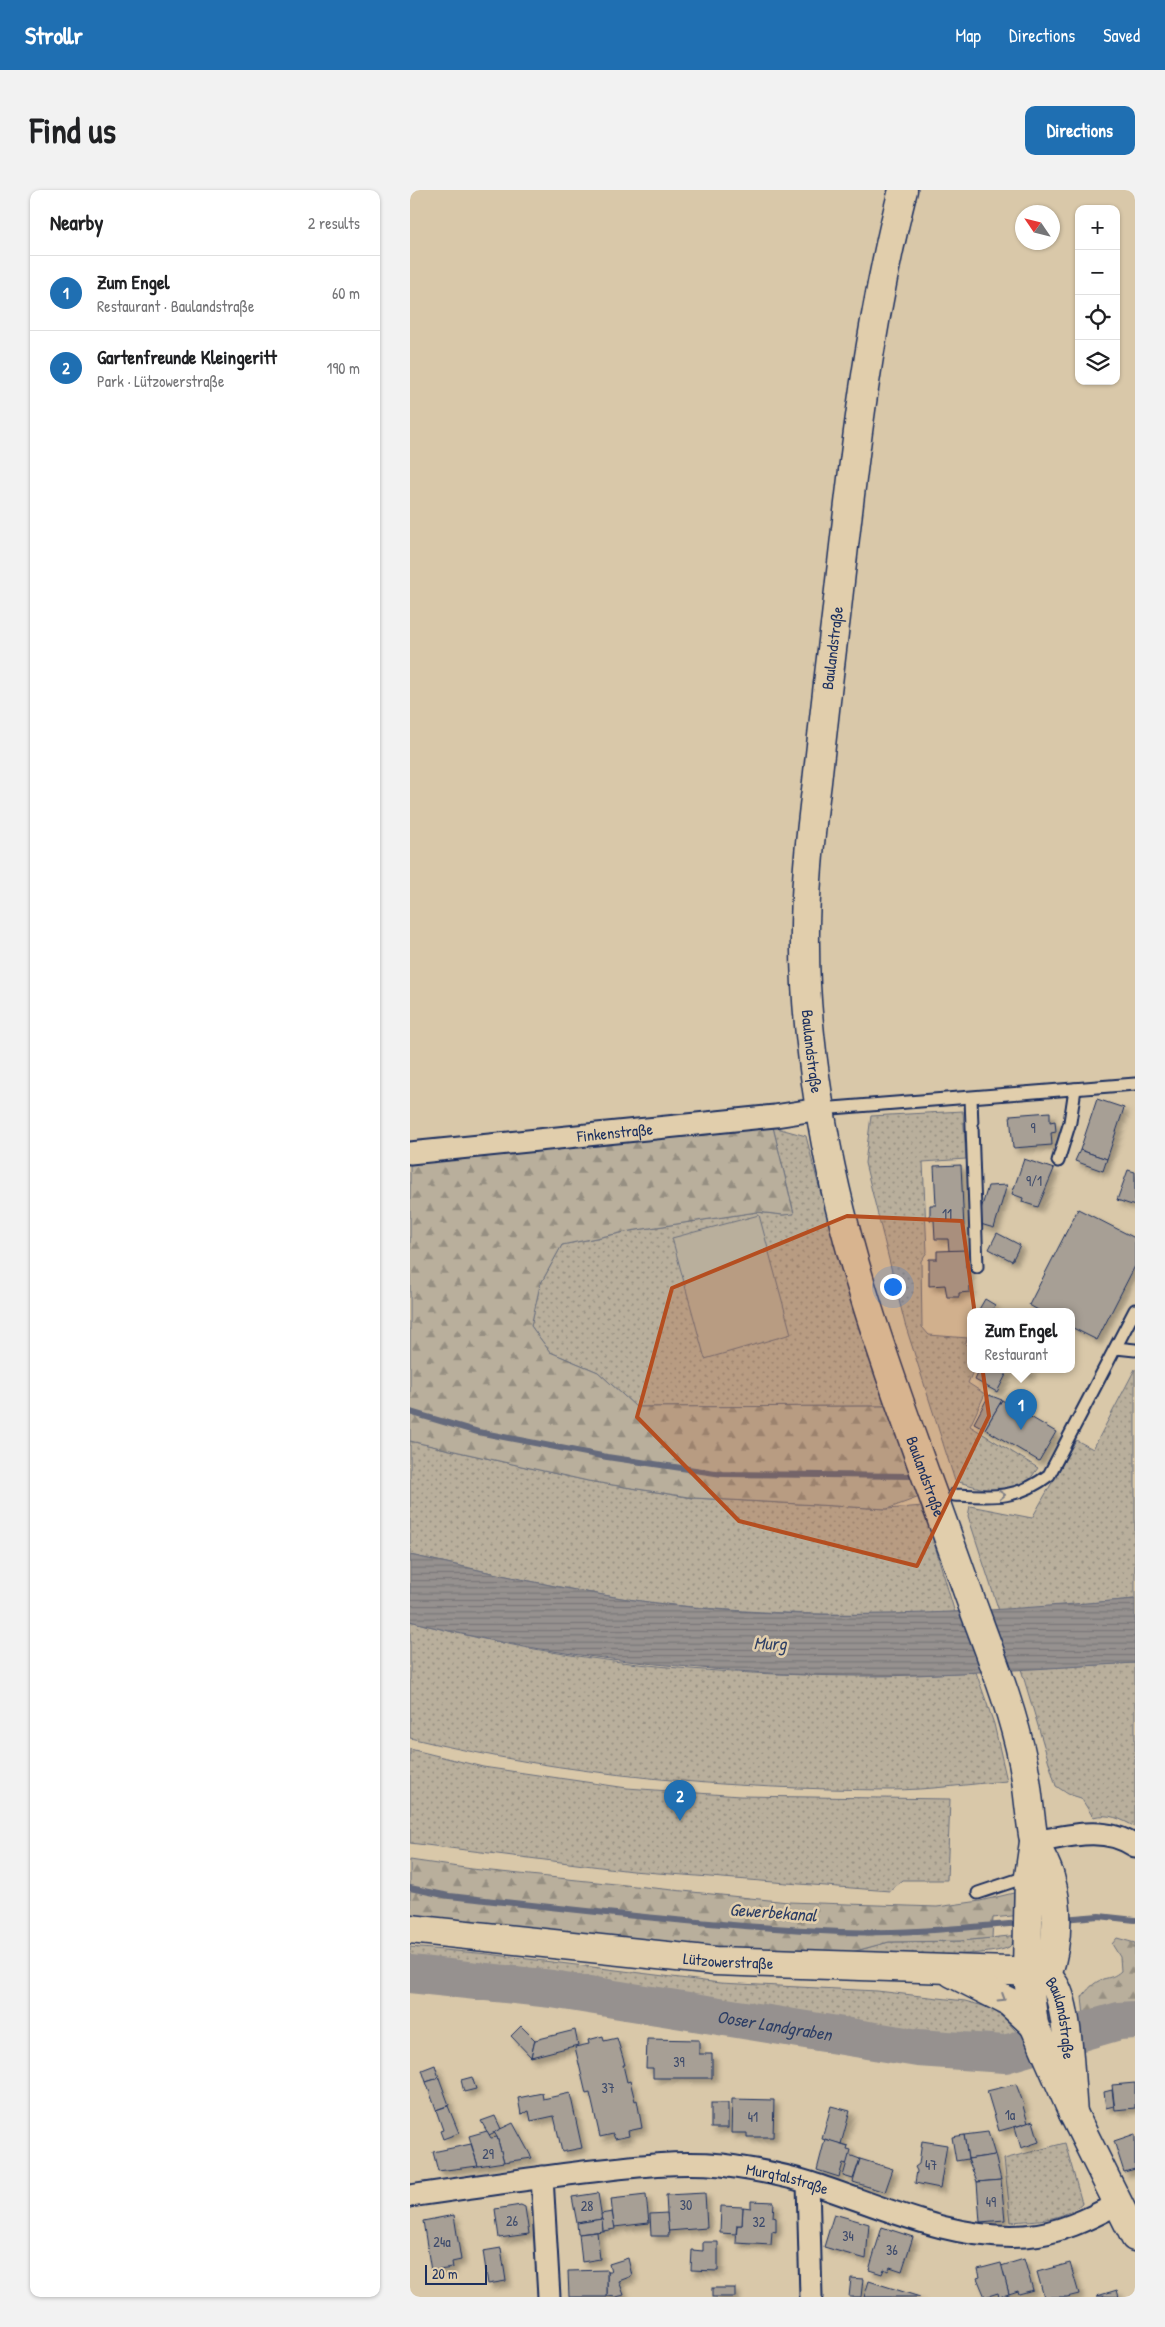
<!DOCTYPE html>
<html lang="en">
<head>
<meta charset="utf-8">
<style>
  body { margin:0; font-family:"Patrick Hand",sans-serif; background:#f2f2f2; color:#202124 }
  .controls { position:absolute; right:15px; top:15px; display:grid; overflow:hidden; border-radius:10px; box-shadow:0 1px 4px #0004 }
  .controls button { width:45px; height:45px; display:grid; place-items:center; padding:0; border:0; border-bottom:1px solid #e0e0e0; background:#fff; color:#202124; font:25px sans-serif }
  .compass { position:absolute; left:605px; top:15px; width:45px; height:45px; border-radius:50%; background:#fff; box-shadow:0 1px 4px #0004; rotate:305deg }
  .scale { position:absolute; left:15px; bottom:12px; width:62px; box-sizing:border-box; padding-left:5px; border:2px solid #1b2f5e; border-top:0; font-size:14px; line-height:18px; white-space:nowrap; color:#1b2f5e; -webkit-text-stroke:4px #e1ceac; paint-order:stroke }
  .you { position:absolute; left:482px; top:1096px; width:18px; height:18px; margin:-12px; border:4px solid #fff; border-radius:50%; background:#1a73e8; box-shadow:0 0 0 8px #1a73e833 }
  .badge { display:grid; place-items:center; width:32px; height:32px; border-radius:50%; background:#1f6fb2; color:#fff; font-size:16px; font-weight:700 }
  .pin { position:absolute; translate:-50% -41px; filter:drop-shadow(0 1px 2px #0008) }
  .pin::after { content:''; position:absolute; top:26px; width:18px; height:15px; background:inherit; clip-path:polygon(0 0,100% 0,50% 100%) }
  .popup { position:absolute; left:557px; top:1118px; width:108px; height:65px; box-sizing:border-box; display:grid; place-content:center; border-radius:10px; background:#fff; filter:drop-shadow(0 1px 4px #0005); font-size:16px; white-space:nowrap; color:#757577 }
  .popup b { font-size:19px; color:#202124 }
  .popup::after { content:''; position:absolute; left:50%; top:100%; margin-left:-10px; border:10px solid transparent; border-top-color:#fff }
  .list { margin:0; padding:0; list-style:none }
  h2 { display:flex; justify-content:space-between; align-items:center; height:65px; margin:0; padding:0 20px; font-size:21px }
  h2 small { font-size:16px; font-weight:400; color:#757577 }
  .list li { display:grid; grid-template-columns:32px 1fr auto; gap:15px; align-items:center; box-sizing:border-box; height:75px; padding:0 20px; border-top:1px solid #e0e0e0 }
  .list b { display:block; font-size:19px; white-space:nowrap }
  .list p { margin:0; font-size:16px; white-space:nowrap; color:#757577 }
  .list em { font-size:16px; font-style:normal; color:#757577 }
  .icon { flex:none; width:28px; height:28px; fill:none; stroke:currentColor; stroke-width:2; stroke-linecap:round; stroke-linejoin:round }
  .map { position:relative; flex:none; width:725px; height:2107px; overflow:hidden; border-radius:10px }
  header { display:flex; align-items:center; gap:30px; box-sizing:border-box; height:70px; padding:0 25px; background:#1f6fb2; color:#fff }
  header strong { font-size:24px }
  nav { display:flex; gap:28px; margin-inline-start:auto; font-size:18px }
  .intro { display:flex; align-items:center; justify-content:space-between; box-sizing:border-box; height:120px; padding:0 30px }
  h1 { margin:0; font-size:35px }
  .button { padding:12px 22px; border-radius:10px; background:#1f6fb2; color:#fff; font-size:18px; font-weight:700 }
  main { display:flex; gap:30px; padding:0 30px }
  aside { flex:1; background:#fff; border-radius:10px; box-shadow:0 1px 4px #0004 }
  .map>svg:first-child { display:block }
  .green { fill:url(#green-dots); stroke:#6a6f7d }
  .forest { fill:url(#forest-firs); stroke:#6a6f7d }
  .pitch { fill:#b9af9c; stroke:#6a6f7d }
  .water { fill:url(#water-rules); stroke:#656a7b }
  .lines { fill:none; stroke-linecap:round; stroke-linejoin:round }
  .stream { stroke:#656a7b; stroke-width:6 }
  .river { stroke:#96918f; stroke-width:38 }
  .building { fill:#a79f95; stroke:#1b2f5e; filter:url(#shadow) }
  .lane-casing { stroke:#1b2f5e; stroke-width:15 }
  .street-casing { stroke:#1b2f5e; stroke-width:25 }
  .secondary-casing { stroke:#1b2f5e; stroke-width:31 }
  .lane { stroke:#e1ceac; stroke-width:11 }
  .street { stroke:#e1ceac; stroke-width:21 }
  .secondary { stroke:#e1ceac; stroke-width:28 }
  .oneway { stroke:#7e7e85 }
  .marked { fill:#b54e20; fill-opacity:0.2; stroke:#b54e20; stroke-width:4; stroke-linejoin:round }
  .labels { text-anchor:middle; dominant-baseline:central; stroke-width:5; stroke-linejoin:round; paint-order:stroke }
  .number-label { font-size:14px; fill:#3e4b6c }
  .street-label { font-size:16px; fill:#1b2f5e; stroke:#e1ceac }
  .water-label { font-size:18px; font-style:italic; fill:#2d3e65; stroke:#e1ceac }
</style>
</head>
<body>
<header>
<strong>Strollr</strong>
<nav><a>Map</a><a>Directions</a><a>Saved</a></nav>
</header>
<div class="intro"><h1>Find us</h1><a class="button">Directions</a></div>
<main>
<aside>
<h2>Nearby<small>2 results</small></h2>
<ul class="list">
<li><span class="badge">1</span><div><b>Zum Engel</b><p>Restaurant · Baulandstraße</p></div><em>60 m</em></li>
<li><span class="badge">2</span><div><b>Gartenfreunde Kleingeritt</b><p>Park · Lützowerstraße</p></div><em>190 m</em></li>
</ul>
</aside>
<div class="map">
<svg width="725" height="2107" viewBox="0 0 725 2107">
  <defs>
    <pattern id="green-dots" width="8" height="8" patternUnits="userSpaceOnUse" patternTransform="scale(1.25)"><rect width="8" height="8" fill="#b9af9c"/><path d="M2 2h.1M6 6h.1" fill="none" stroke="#968f82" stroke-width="1.8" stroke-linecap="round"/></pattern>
    <pattern id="forest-firs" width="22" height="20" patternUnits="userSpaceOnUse" patternTransform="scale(1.25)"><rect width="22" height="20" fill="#b9af9c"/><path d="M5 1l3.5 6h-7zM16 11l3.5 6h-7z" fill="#968f82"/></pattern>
    <pattern id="water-rules" width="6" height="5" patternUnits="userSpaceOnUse" patternTransform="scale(1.25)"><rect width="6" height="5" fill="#96918f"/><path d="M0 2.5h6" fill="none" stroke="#7a7778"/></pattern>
    <filter id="shadow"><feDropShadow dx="4.5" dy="4.5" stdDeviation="2.5" flood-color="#0004"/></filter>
  </defs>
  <rect width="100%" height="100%" fill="#d9c8a9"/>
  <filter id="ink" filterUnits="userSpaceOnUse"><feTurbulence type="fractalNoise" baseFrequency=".02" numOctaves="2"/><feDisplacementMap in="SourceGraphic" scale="10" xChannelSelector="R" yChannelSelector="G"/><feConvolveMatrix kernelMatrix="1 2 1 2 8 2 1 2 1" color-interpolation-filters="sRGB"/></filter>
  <g filter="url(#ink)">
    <!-- green -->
    <g class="green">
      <polygon points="553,921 556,969 513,972 517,1062 511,1071 512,1137 519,1145 558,1148 555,1154 561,1157 561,1179 564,1179 558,1193 575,1204 560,1236 628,1278 614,1297 585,1302 545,1291 495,1134 455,973 461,926"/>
      <path d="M363,937L396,946C418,1038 448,1127 480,1216L226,1217L188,1182L140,1162L121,1136L130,1095L152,1055L220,1041L347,1022L373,1025L384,1023Z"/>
      <polygon points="725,1179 725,1409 589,1421 558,1326 560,1316 622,1328 666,1250 683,1259"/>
      <path d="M0,1251L178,1291L283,1308L477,1319L513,1316L545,1423C442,1426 340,1425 238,1412C158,1401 79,1382 0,1365Z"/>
      <path d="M0,1431C182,1481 378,1492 566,1482L584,1534L597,1591C559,1594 519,1600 480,1600C319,1599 157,1586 0,1548Z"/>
      <path d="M725,1473V1637C712,1629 698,1623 683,1627L671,1608L658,1604L646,1596L611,1479Z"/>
      <polygon points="0,1559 73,1577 217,1598 330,1606 540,1609 537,1690 493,1690 480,1701 222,1681 0,1653"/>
      <path d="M609,1745C606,1749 603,1754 599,1757C578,1769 465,1764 434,1764L479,1752L550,1751Z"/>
      <polygon points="0,1757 78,1764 310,1793 467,1801 555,1811 581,1818 596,1830 612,1848 622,1869 568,1876 538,1873 336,1844 194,1817 0,1801"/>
      <path d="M655,1953L672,2013C653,2031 627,2030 601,2032L594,1969Z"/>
    </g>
    <!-- forest -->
    <g class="forest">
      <polygon points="363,937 384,1024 373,1025 347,1022 220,1041 152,1055 130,1095 121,1136 140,1162 188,1182 226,1217 480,1216 515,1305 477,1319 284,1308 178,1291 0,1251 0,972"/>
      <polygon points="0,1670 62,1679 378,1712 527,1717 570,1711 612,1701 611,1725 583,1728 582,1748 550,1751 479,1752 434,1764 336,1760 0,1725"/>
      <path d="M707,1748L725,1753V1821L704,1825L675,1836L672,1807C677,1800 684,1792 693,1789C701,1787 704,1787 711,1781L710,1767L702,1754Z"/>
    </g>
    <!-- pitch -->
    <polygon class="pitch" points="349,1025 381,1144 295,1169 262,1048"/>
    <!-- water -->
    <path class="water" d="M0,1365C79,1382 158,1401 238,1412C400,1434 563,1423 725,1409V1473C652,1477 579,1482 506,1485C430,1488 355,1484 279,1477C185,1469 92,1456 0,1431Z"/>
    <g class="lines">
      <!-- stream -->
      <g class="stream">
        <polyline points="0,1222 68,1242 197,1267 312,1284 501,1286"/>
        <path d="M0,1698L39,1706C169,1720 300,1736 431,1742C491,1744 552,1738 612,1733"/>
        <polyline points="652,1729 689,1726 725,1730"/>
      </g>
      <!-- river -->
      <path class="river" id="s1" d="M0,1784L142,1799L508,1858L595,1864L709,1831L725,1830"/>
    </g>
    <!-- building -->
    <g class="building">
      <polygon points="687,909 714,918 697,969 670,960"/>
      <polygon points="640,922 640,932 645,931 646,942 641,943 642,955 603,958 600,925"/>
      <polygon points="670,960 697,969 693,981 665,971"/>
      <polygon points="614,969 644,979 628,1017 612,1012 613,1008 602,1004"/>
      <polygon points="551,975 555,1061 539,1061 538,1049 525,1049 524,1030 520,1030 520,1015 526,1015 524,976"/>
      <polygon points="718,980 725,982 725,1016 707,1010"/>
      <polygon points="597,995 584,1038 567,1033 578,996"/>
      <polygon points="668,1019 725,1048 725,1076 687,1150 661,1137 661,1121 630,1121 619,1115"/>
      <polygon points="587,1043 610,1055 602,1071 579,1059"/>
      <polygon points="556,1060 556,1077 559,1077 560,1102 549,1103 549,1107 537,1107 535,1095 519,1096 519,1069 527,1069 527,1061"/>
      <polygon points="575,1109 585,1115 582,1121 568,1121"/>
      <polygon points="570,1179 599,1179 587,1202 565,1190"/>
      <polygon points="609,1179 621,1179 619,1185 608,1181"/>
      <polygon points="579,1205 592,1210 575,1239 564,1233"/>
      <polygon points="592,1210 646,1242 629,1271 575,1239"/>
      <polygon points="111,1836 125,1850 121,1867 101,1846"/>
      <polygon points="165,1840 168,1855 121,1867 125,1850"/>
      <polygon points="193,1846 194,1851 207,1848 215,1875 213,1875 217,1892 220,1891 225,1911 227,1910 232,1938 218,1941 219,1946 205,1949 203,1944 190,1947 180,1903 176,1904 165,1857 179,1854 178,1850"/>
      <polygon points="237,1849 289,1850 289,1864 302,1864 302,1888 243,1888 243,1878 236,1878"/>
      <polygon points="25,1875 29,1888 16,1892 12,1880"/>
      <polygon points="62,1887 66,1899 54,1902 51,1890"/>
      <polygon points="29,1888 39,1915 26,1920 16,1892"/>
      <polygon points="725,1893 725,1918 705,1920 702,1895"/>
      <polygon points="606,1894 614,1915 613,1916 618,1933 589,1941 577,1901"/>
      <polygon points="702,1900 704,1916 696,1918 694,1902"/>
      <polygon points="132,1903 133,1909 160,1903 172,1958 152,1962 144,1926 121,1931 119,1921 111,1924 108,1908"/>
      <polygon points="322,1909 364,1910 363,1947 337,1947 337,1943 321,1943"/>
      <rect x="301" y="1913" width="17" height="25"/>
      <polygon points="38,1916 49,1943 33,1949 30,1941 33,1940 26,1920"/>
      <polygon points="421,1916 440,1921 431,1954 412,1949"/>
      <polygon points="85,1926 91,1939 79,1945 71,1931"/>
      <polygon points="623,1931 629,1952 611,1958 605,1937"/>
      <polygon points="103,1933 122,1968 94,1972 87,1947 84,1942"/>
      <polygon points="77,1941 81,1948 87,1947 94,1972 68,1976 59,1946"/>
      <polygon points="578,1942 585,1965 558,1969 554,1945"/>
      <polygon points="725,1944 725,1979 714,1982 704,1951"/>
      <polygon points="554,1945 558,1969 546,1971 542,1947"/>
      <polygon points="415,1949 438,1956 437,1959 441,1960 437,1974 433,1973 429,1987 407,1980"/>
      <polygon points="512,1951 537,1955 530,1998 505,1993 507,1981 505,1977 509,1974"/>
      <polygon points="61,1954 68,1976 28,1981 23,1962"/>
      <polygon points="439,1965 450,1969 443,1989 433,1986"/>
      <polygon points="585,1965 591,1990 567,1992 558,1969"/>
      <polygon points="450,1969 483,1979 475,2002 443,1992"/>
      <polygon points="591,1990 595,2030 570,2032 567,1992"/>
      <polygon points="188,2003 192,2029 167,2033 162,2007"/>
      <polygon points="295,2003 297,2038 258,2041 256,2005"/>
      <polygon points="236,2005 239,2033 204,2037 201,2009"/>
      <polygon points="341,2011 364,2012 363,2027 366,2028 366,2042 362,2041 361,2055 326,2053 327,2035 332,2035 333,2017 341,2018"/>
      <polygon points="111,2015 115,2017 119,2044 89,2048 85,2019"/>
      <polygon points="311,2016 333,2017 332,2035 327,2035 326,2044 310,2043"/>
      <polygon points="202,2022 205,2039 193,2041 191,2024"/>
      <polygon points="257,2023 259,2046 241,2046 240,2024"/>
      <polygon points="424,2024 459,2034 456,2069 414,2057"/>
      <polygon points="44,2025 51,2070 42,2072 43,2078 21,2081 13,2031"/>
      <polygon points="192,2029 193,2041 168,2044 167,2033"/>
      <polygon points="472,2037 503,2047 492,2081 480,2077 478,2081 474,2079 472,2084 459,2080"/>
      <polygon points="187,2042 190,2069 172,2072 169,2044"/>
      <polygon points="293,2052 308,2052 308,2081 281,2080 282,2060 293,2061"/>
      <polygon points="91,2058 96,2091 78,2094 73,2061"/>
      <polygon points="218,2068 222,2086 209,2091 214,2105 206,2107 197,2106 197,2081 201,2081 199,2074"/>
      <polygon points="614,2069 623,2100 609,2104 608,2101 599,2104 591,2076"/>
      <polygon points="591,2073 599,2104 589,2107 588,2103 575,2107 567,2088 570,2087 568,2079"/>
      <polygon points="660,2073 669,2104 657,2107 634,2107 627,2082"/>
      <polygon points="197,2080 197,2107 159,2107 158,2081"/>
      <polygon points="441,2088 453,2089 451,2107 439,2107"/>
      <polygon points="459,2091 510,2107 454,2107"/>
      <rect x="302" y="2098" width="23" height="9"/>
      <polygon points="707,2100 709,2107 687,2106"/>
    </g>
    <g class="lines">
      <defs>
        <g id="lane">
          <polyline points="561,908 567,1077"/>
          <polyline points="410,919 725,894"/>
          <polyline points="648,971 660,932 665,899"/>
          <polyline points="706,1158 725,1160"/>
          <path d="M544,1305C582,1307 607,1310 639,1285L725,1120"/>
          <polyline points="568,1703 619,1686"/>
        </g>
        <g id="street">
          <path id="s2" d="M0,963L365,926L410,919"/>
          <path d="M624,1652C659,1646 694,1635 725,1656"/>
          <polyline points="132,1987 139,2107"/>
          <polyline points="398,1993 401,2107"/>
          <path id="s3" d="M0,2006C61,1997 122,1988 183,1981C226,1976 269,1971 312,1975C341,1979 372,1984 400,1993C469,2015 541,2051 615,2046C648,2044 679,2029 707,2014"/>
        </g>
        <g id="secondary">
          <path id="s4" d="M493,0C457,140 442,284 426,427C419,482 413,537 407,592C400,646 394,702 395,757C395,809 401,862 409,913C434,1080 500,1238 556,1397C576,1454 601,1512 613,1572C618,1596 619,1620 623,1645C626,1660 636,1672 640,1687C650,1721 648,1753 637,1786"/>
          <polyline points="624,1652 619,1686 617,1780 624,1835 663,1923 725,2047"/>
          <path id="s5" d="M0,1739L305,1771L627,1782C635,1785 641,1789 645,1796C659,1818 660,1894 663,1923"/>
          <polyline points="542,1783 599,1812 624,1835"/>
        </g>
      </defs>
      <!-- lane casing -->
      <use href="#lane" class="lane-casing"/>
      <!-- street casing -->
      <use href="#street" class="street-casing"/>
      <!-- secondary casing -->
      <use href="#secondary" class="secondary-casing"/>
      <!-- lane -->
      <use href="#lane" class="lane"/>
      <!-- street -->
      <use href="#street" class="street"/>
      <!-- secondary -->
      <use href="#secondary" class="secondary"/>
    </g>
    <!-- one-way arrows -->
    <defs><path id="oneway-chevron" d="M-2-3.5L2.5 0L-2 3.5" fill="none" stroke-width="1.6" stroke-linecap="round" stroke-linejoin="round" transform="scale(1.25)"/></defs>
    <g class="oneway">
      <use href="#oneway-chevron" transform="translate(592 1305) rotate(-4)"/>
      <use href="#oneway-chevron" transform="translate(592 1808) rotate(32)"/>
    </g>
  </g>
  <!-- marked area -->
  <path class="marked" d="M437,1026L552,1031L579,1226L507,1376L329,1331L227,1227L262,1098Z"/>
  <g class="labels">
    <!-- number labels -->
    <g class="number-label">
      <text x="623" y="937">9</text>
      <text x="624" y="990">9/1</text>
      <text x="537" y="1023">11</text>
      <text x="269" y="1871">39</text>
      <text x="198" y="1897">37</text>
      <text x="600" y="1924">1a</text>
      <text x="343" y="1926">41</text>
      <text x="78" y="1963">29</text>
      <text x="521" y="1974">47</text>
      <text x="581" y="2011">49</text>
      <text x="276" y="2014">30</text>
      <text x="177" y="2015">28</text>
      <text x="102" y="2030">26</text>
      <text x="349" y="2031">32</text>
      <text x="438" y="2045">34</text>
      <text x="32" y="2051">24a</text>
      <text x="482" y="2059">36</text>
    </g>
    <!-- street labels -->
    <g class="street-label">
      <text transform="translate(422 458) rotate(-83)">Baulandstraße</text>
      <text stroke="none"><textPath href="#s4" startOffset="869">Baulandstraße</textPath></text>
      <text stroke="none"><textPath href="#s2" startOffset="206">Finkenstraße</textPath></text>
      <text stroke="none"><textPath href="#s4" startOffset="1310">Baulandstraße</textPath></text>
      <text stroke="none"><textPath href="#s5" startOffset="320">Lützowerstraße</textPath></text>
      <text stroke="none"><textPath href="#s5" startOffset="685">Baulandstraße</textPath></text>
      <text stroke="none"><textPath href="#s3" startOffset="381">Murgtalstraße</textPath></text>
    </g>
    <!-- water labels -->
    <g class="water-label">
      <text transform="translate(360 1453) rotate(1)">Murg</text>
      <text transform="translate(363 1722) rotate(4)">Gewerbekanal</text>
      <text stroke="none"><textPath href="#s1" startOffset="368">Ooser Landgraben</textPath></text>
    </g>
  </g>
</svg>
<div class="controls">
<button>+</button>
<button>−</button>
<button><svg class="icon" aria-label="locate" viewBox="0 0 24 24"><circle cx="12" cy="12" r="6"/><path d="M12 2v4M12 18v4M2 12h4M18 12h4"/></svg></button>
<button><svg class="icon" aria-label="layers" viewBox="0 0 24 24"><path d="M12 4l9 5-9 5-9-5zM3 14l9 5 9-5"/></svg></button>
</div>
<svg class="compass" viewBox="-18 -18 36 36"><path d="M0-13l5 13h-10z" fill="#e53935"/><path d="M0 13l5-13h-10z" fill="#757577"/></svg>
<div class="scale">20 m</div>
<div class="you"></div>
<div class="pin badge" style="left:611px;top:1240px">1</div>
<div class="popup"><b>Zum Engel</b>Restaurant</div>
<div class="pin badge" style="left:270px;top:1631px">2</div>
</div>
</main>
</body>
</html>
